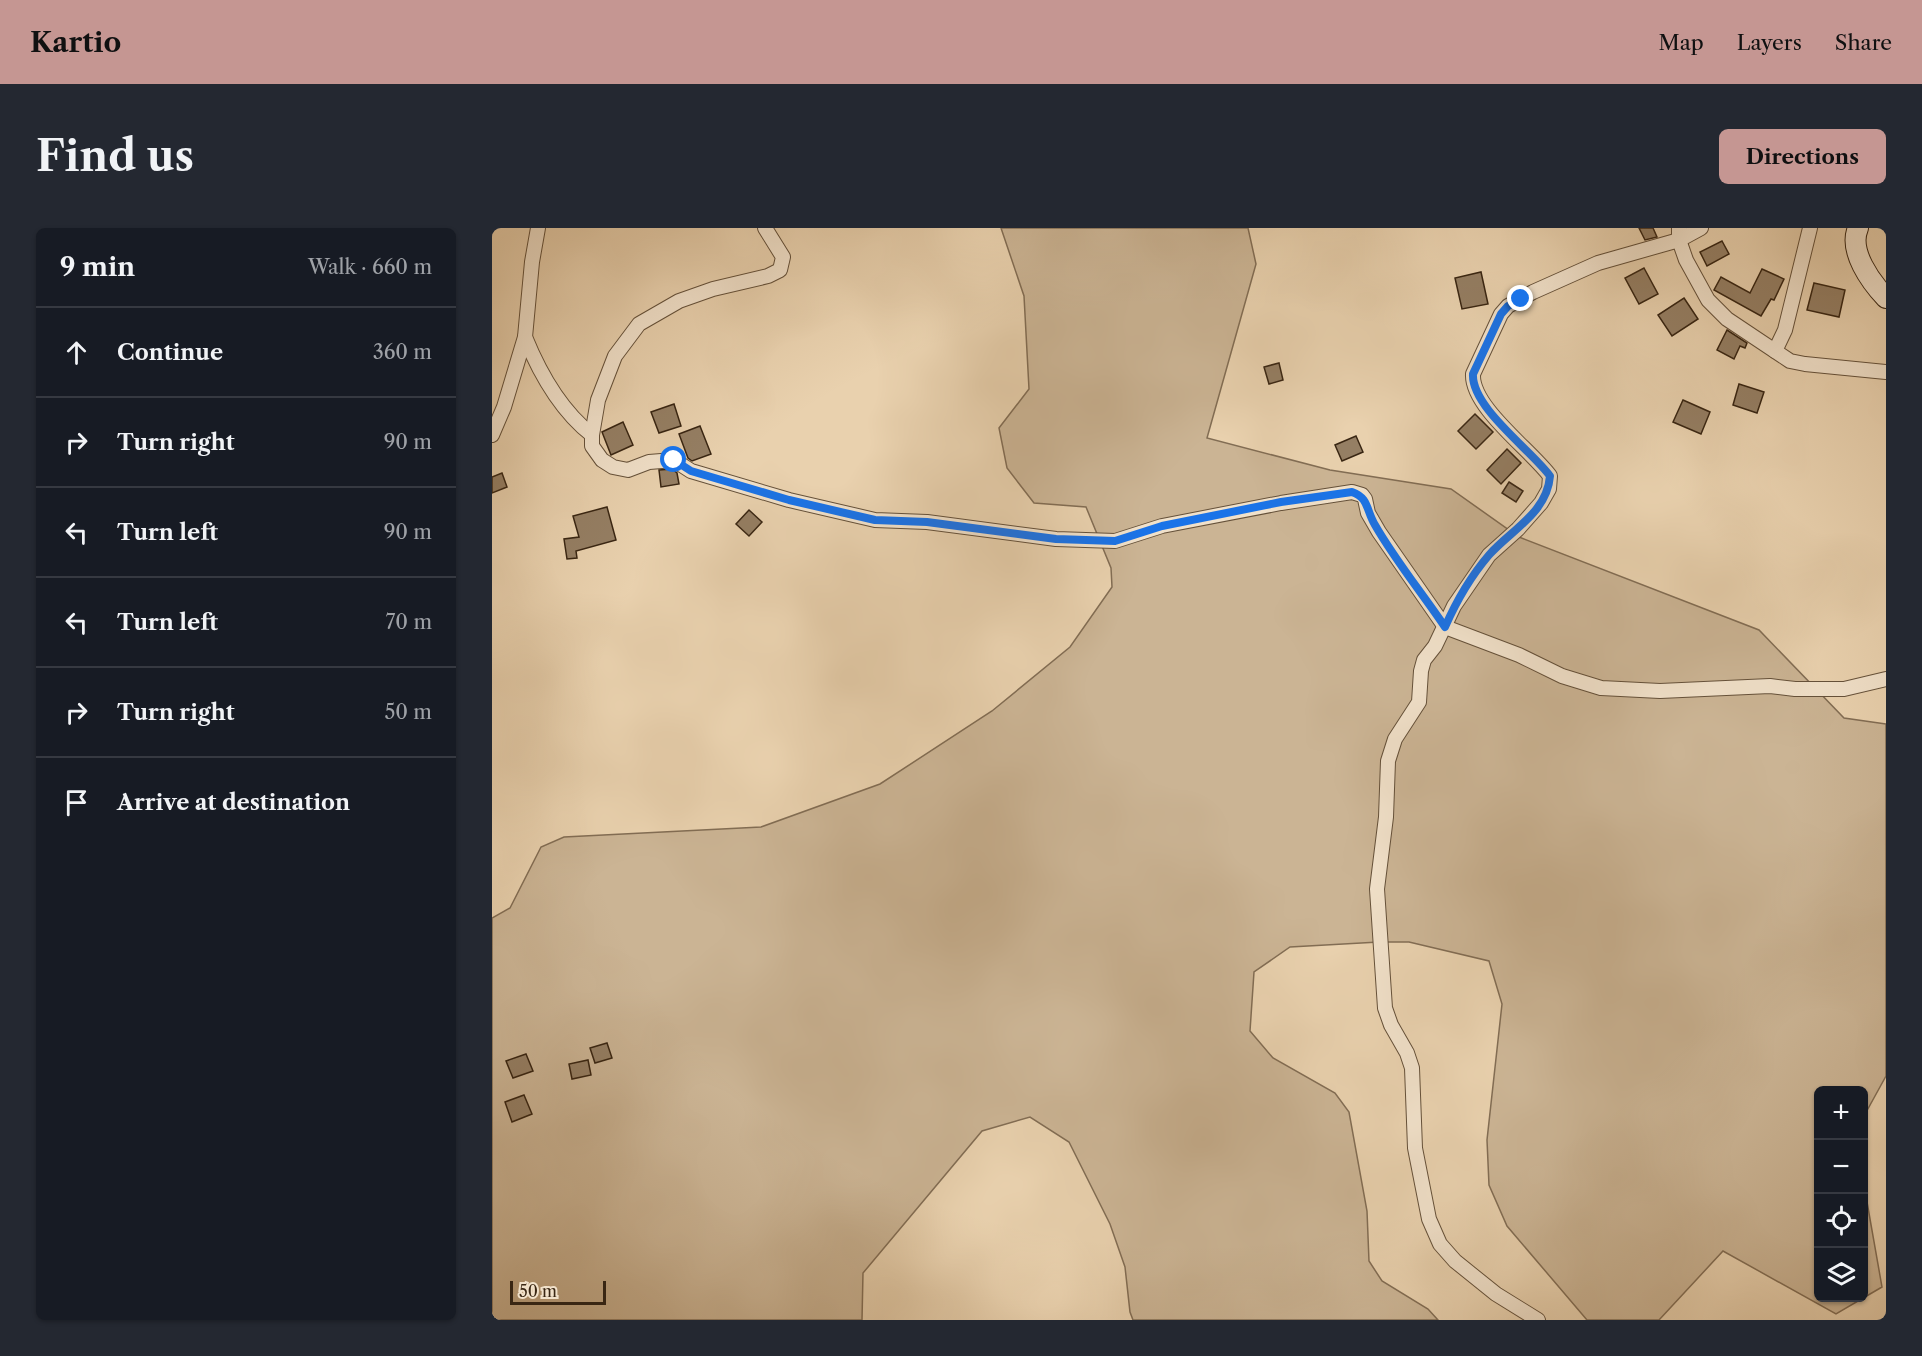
<!DOCTYPE html>
<html lang="en">
<head>
<meta charset="utf-8">
<style>
  body { margin:0; font-family:"Libre Caslon Text",serif; background:#242831; color:#f1f3f6 }
  .controls { position:absolute; right:18px; bottom:18px; display:grid; overflow:hidden; border-radius:9px; box-shadow:0 2px 4px #0004 }
  .controls button { width:54px; height:54px; display:grid; place-items:center; padding:0; border:0; border-bottom:2px solid #363941; background:#171b24; color:#f1f3f6; font:30px sans-serif }
  .scale { position:absolute; left:18px; bottom:15px; width:96px; box-sizing:border-box; padding-left:6px; border:3px solid #392613; border-top:0; font-size:16px; line-height:21px; white-space:nowrap; color:#392613; -webkit-text-stroke:4px #f1e1ca; paint-order:stroke }
  .stop { position:absolute; width:18px; height:18px; margin:-14px; border:4px solid #1a73e8; border-radius:50%; background:#fff }
  .stop.end { background:#1a73e8; border-color:#fff; box-shadow:0 2px 6px #0008 }
  .list { margin:0; padding:0; list-style:none }
  h2 { display:flex; justify-content:space-between; align-items:center; height:78px; margin:0; padding:0 24px; font-size:26px }
  h2 small { font-size:20px; font-weight:400; color:#9ea1a6 }
  .list li { display:grid; grid-template-columns:39px 1fr auto; gap:18px; align-items:center; box-sizing:border-box; height:90px; padding:0 24px; border-top:2px solid #363941 }
  .list b { display:block; font-size:22px; white-space:nowrap }
  .list em { font-size:20px; font-style:normal; color:#9ea1a6 }
  .icon { flex:none; width:33px; height:33px; fill:none; stroke:currentColor; stroke-width:2; stroke-linecap:round; stroke-linejoin:round }
  .map { position:relative; flex:none; width:1394px; height:1092px; overflow:hidden; border-radius:9px }
  header { display:flex; align-items:center; gap:36px; box-sizing:border-box; height:84px; padding:0 30px; background:#c59692; color:#111 }
  header strong { font-size:28px }
  nav { display:flex; gap:33px; margin-inline-start:auto; font-size:21px }
  .intro { display:flex; align-items:center; justify-content:space-between; box-sizing:border-box; height:144px; padding:0 36px }
  h1 { margin:0; font-size:42px }
  .button { padding:15px 27px; border-radius:9px; background:#c59692; color:#111; font-size:21px; font-weight:700 }
  main { display:flex; gap:36px; padding:0 36px }
  aside { flex:1; background:#171b24; border-radius:9px; box-shadow:0 2px 4px #0004 }
  .map>svg:first-child { display:block }
  .green { fill:#cbb494; stroke:#826d54; stroke-width:1.5 }
  .building { fill:#957f64; stroke:#392613; stroke-width:1.5 }
  .lines { fill:none; stroke-linecap:round; stroke-linejoin:round }
  .street-casing { stroke:#65513a; stroke-width:16 }
  .secondary-casing { stroke:#392613; stroke-width:22 }
  .street { stroke:#f1e1ca; stroke-width:14 }
  .secondary { stroke:#f1e1ca; stroke-width:20 }
  .route { stroke:#1a73e8; stroke-width:8 }
</style>
</head>
<body>
<header>
<strong>Kartio</strong>
<nav><a>Map</a><a>Layers</a><a>Share</a></nav>
</header>
<div class="intro"><h1>Find us</h1><a class="button">Directions</a></div>
<main>
<aside>
<h2>9 min<small>Walk · 660 m</small></h2>
<ul class="list">
<li><svg class="icon" aria-label="ahead" viewBox="0 0 24 24"><path d="M12 20V5M6 11l6-6 6 6"/></svg><div><b>Continue</b></div><em>360 m</em></li>
<li><svg class="icon" aria-label="right" viewBox="0 0 24 24"><path d="M7 20v-9h11M14 6l5 5-5 5"/></svg><div><b>Turn right</b></div><em>90 m</em></li>
<li><svg class="icon" aria-label="left" viewBox="0 0 24 24"><path d="M17 20v-9H6M10 6l-5 5 5 5"/></svg><div><b>Turn left</b></div><em>90 m</em></li>
<li><svg class="icon" aria-label="left" viewBox="0 0 24 24"><path d="M17 20v-9H6M10 6l-5 5 5 5"/></svg><div><b>Turn left</b></div><em>70 m</em></li>
<li><svg class="icon" aria-label="right" viewBox="0 0 24 24"><path d="M7 20v-9h11M14 6l5 5-5 5"/></svg><div><b>Turn right</b></div><em>50 m</em></li>
<li><svg class="icon" aria-label="arrive" viewBox="0 0 24 24"><path d="M6 21V4h12l-3 4 3 4H6"/></svg><div><b>Arrive at destination</b></div></li>
</ul>
</aside>
<div class="map">
<svg width="1394" height="1092" viewBox="0 0 1394 1092">
  <rect width="100%" height="100%" fill="#e9d1ae"/>
  <filter id="stains"><feTurbulence type="fractalNoise" baseFrequency=".00333" numOctaves="4"/><feColorMatrix values="0 0 0 0 .2 0 0 0 0 .09 0 0 0 0 .02 0 0 0 .5 -.17"/></filter>
  <radialGradient id="worn" r=".72"><stop offset=".6" stop-color="#630" stop-opacity="0"/><stop offset="1" stop-color="#630" stop-opacity=".3"/></radialGradient>
  <!-- green -->
  <polygon class="green" points="509,0 756,0 764,36 715,210 838,242 959,261 1027,309 1267,402 1352,490 1394,496 1394,848 1372,888 1372,862 1326,862 1326,1070 1372,1070 1372,957 1390,1059 1344,1086 1231,1023 1167,1092 1095,1092 1015,998 997,957 995,912 1010,776 997,733 917,714 887,714 798,719 762,744 758,803 781,830 843,865 857,884 875,983 877,1033 890,1053 936,1081 946,1092 641,1092 638,1084 633,1039 618,996 577,914 538,889 490,903 371,1045 370,1092 0,1092 0,690 18,680 49,619 72,609 269,599 388,556 500,483 578,419 620,359 619,340 594,279 542,275 515,240 507,200 537,161 532,68"/>
  <!-- building -->
  <g class="building">
    <polygon points="1147,0 1161,0 1165,9 1153,12"/>
    <polygon points="1230,13 1237,26 1215,38 1208,24"/>
    <polygon points="1152,40 1166,66 1147,76 1133,50"/>
    <polygon points="1270,41 1292,51 1282,72 1279,71 1269,88 1222,62 1229,49 1258,65"/>
    <polygon points="989,44 996,76 970,81 963,50"/>
    <polygon points="1322,55 1353,62 1347,89 1315,82"/>
    <polygon points="1192,70 1206,91 1180,108 1166,87"/>
    <polygon points="1235,102 1255,115 1253,120 1248,118 1242,131 1225,122"/>
    <polygon points="787,135 791,152 777,156 772,139"/>
    <polygon points="1247,156 1272,164 1265,185 1241,177"/>
    <polygon points="1191,172 1218,184 1209,206 1181,194"/>
    <polygon points="182,176 189,198 167,205 159,184"/>
    <polygon points="983,186 1001,204 984,221 966,203"/>
    <polygon points="131,194 141,217 119,227 110,204"/>
    <polygon points="208,198 219,226 200,233 196,230 187,206"/>
    <polygon points="864,208 871,224 850,233 843,217"/>
    <polygon points="1015,221 1029,235 1009,256 995,242"/>
    <polygon points="180,241 185,245 187,256 169,259 167,242"/>
    <polygon points="10,245 15,259 0,265 0,249"/>
    <polygon points="1017,254 1031,263 1024,274 1010,265"/>
    <polygon points="115,279 124,312 84,323 85,330 75,331 72,311 87,309 81,288"/>
    <polygon points="257,282 270,294 257,308 244,296"/>
    <polygon points="115,815 120,830 103,835 98,820"/>
    <polygon points="34,826 41,843 21,850 14,833"/>
    <polygon points="96,832 99,847 80,851 77,836"/>
    <polygon points="32,867 40,886 20,894 13,874"/>
  </g>
  <g class="lines">
    <defs>
      <g id="street">
        <polyline points="273,0 291,29 288,42 276,48 221,61 187,73 147,96 123,128 106,172 100,207 100,218 110,232 121,239 136,242 157,234 182,232 199,243 297,272 383,292 435,294 564,311 623,313 670,298 789,275 860,264 870,267 873,271 876,285 887,304 953,399 1027,427 1070,448 1109,460 1168,463 1278,458 1303,461 1352,461 1394,451"/>
        <polyline points="1187,0 1187,12 1194,32 1216,72 1235,91 1298,133 1313,136 1394,144"/>
        <path d="M33,109C48,146 68,182 100,207"/>
        <polyline points="1283,123 1293,102 1318,0"/>
        <polyline points="0,207 12,179 33,109 40,34 46,0"/>
        <path d="M1046,1092L1004,1066L963,1033L948,1016L937,991L923,920L920,840L915,825L899,797L893,780L885,661L894,589L896,533L903,511L927,474L929,443L932,432L943,418L962,378L997,327L1026,301L1049,275L1057,261L1058,248C1039,222 979,179 981,146L1009,86L1016,78L1041,64L1106,35L1187,12L1209,0"/>
      </g>
      <path id="secondary" d="M1366,0C1356,23 1379,54 1394,70"/>
    </defs>
    <!-- street casing -->
    <use href="#street" class="street-casing"/>
    <!-- secondary casing -->
    <use href="#secondary" class="secondary-casing"/>
    <!-- street -->
    <use href="#street" class="street"/>
    <!-- secondary -->
    <use href="#secondary" class="secondary"/>
  </g>
  <g class="lines">
    <!-- route -->
    <path class="route" d="M182,232L199,243L297,272L383,292L435,294L564,311L623,313L670,298L789,274L860,264C877,270 874,282 883,297C903,332 930,365 953,399C964,374 979,348 997,327C1019,302 1055,285 1058,248C1039,222 979,179 981,146L1009,86L1016,78L1029,71"/>
  </g>
  <rect width="100%" height="100%" filter="url(#stains)"/>
  <rect width="100%" height="100%" fill="url(#worn)"/>
</svg>
<div class="controls">
<button>+</button>
<button>−</button>
<button><svg class="icon" aria-label="locate" viewBox="0 0 24 24"><circle cx="12" cy="12" r="6"/><path d="M12 2v4M12 18v4M2 12h4M18 12h4"/></svg></button>
<button><svg class="icon" aria-label="layers" viewBox="0 0 24 24"><path d="M12 4l9 5-9 5-9-5zM3 14l9 5 9-5"/></svg></button>
</div>
<div class="scale">50 m</div>
<div class="stop" style="left:182px;top:232px"></div>
<div class="stop end" style="left:1029px;top:71px"></div>
</div>
</main>
</body>
</html>
